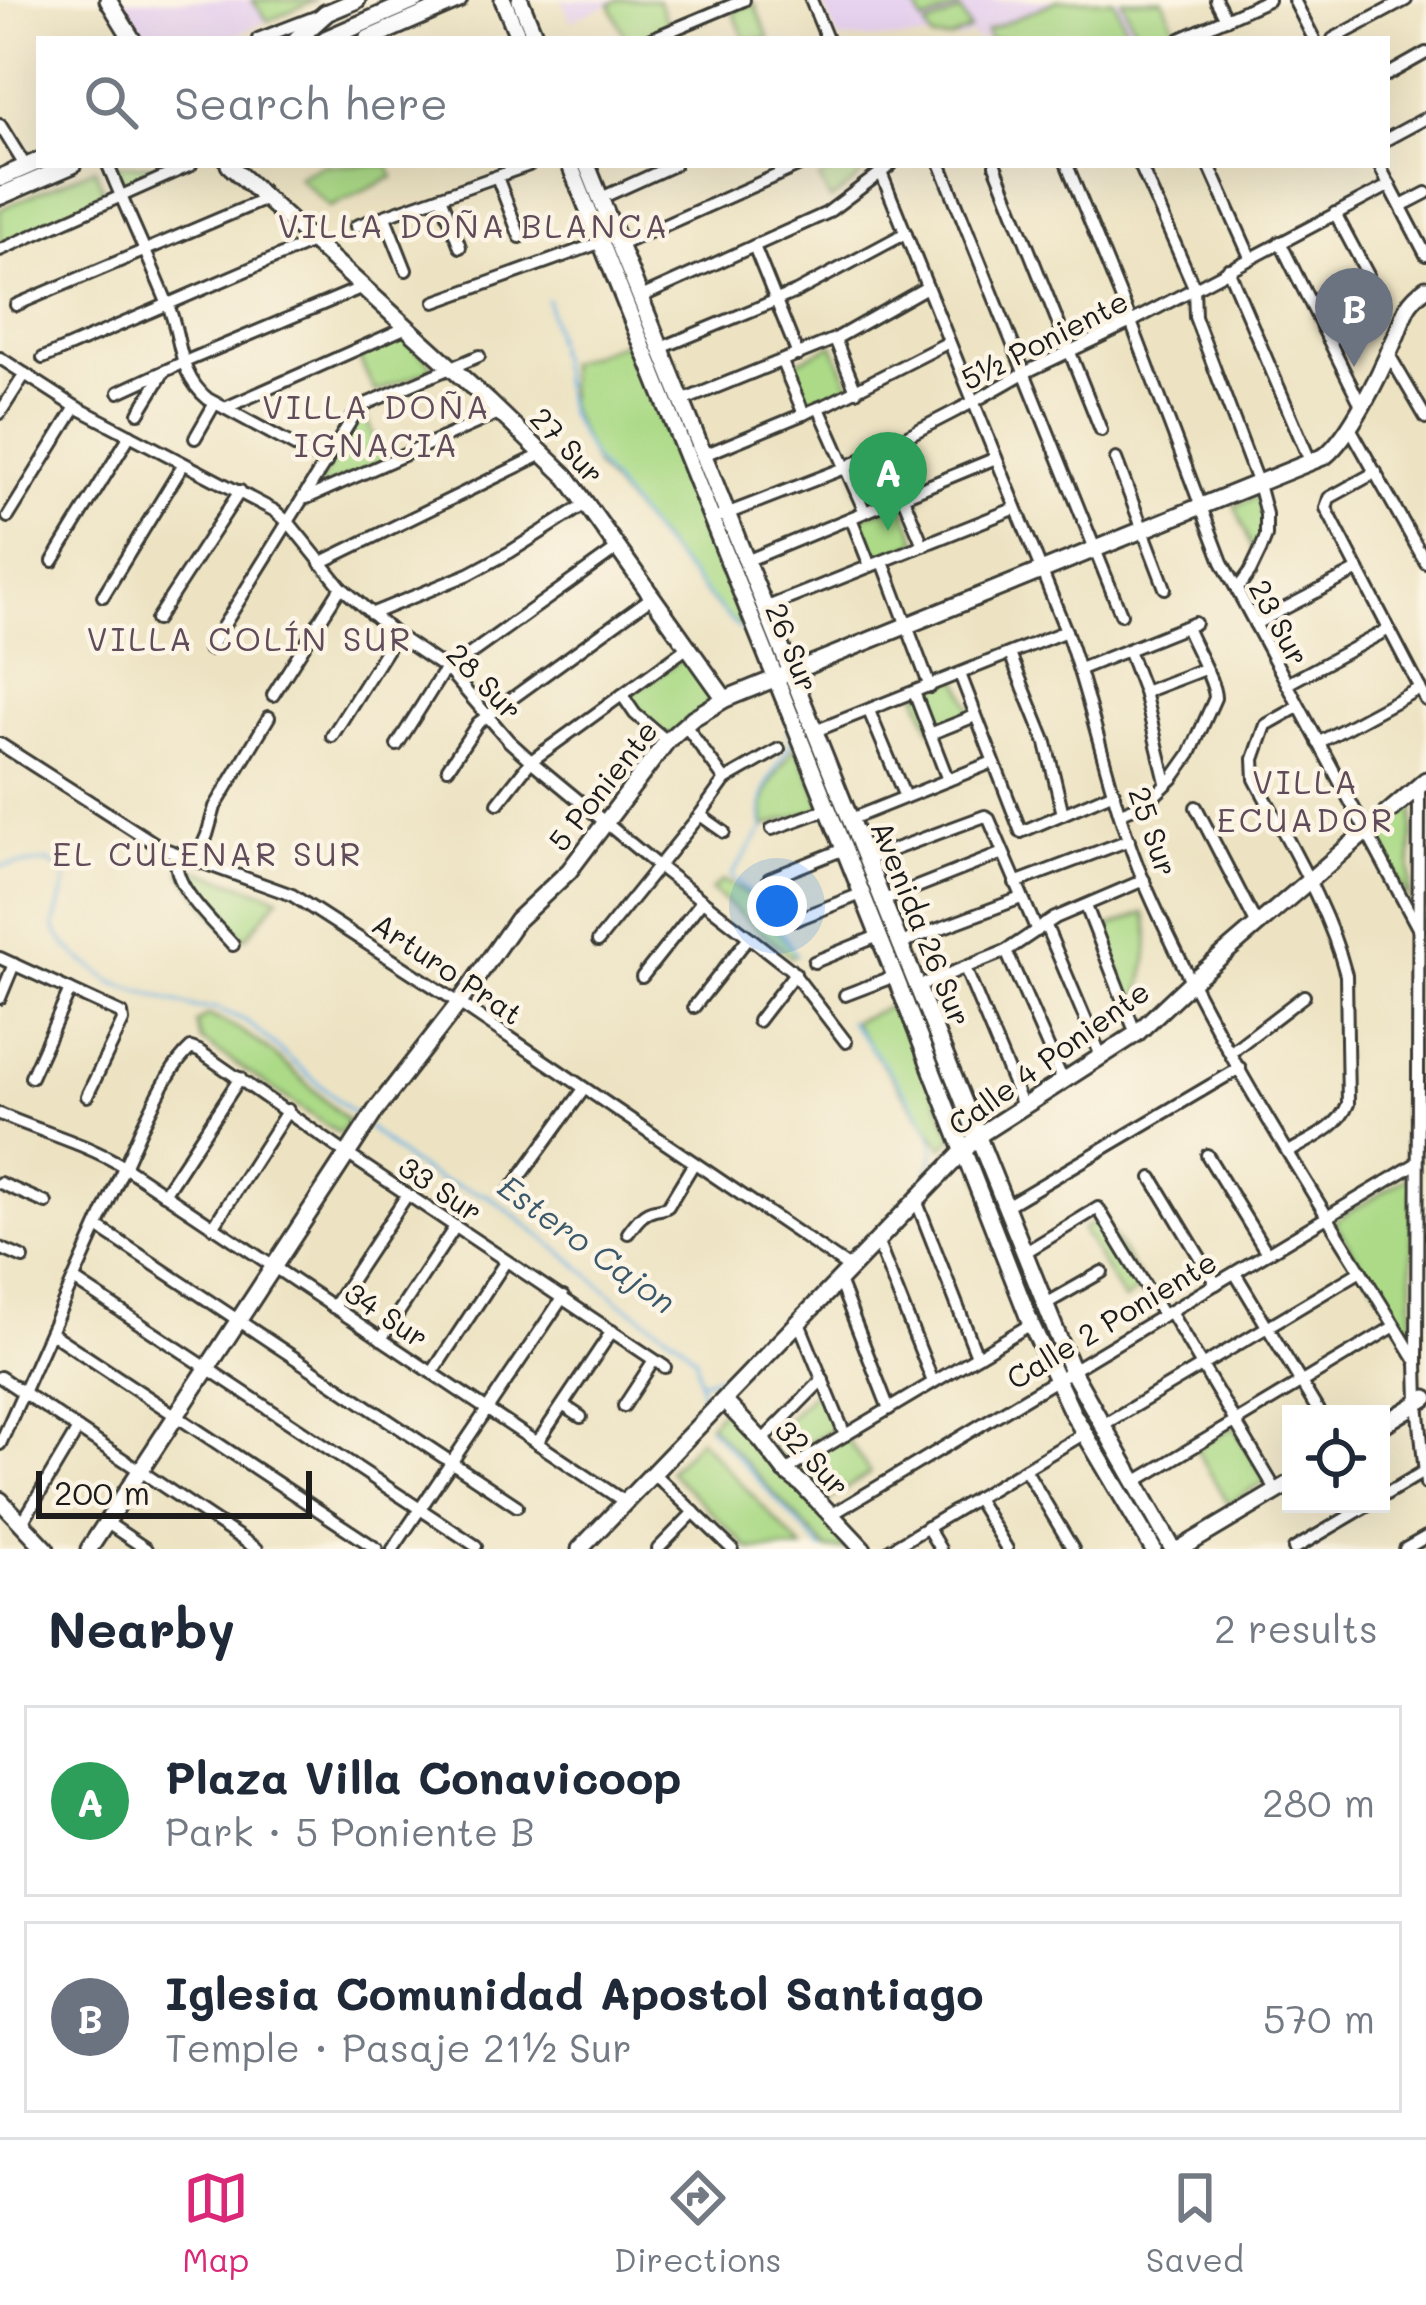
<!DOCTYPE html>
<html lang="en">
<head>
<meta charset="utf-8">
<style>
  body { margin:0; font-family:Mali,sans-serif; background:#f2f2f3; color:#1f2937 }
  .controls { position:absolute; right:36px; bottom:36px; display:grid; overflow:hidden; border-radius:0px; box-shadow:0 12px 48px #0002 }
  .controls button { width:108px; height:108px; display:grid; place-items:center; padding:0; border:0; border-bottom:3px solid #e0e1e3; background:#fff; color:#1f2937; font:60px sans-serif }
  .scale { position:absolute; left:36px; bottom:30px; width:276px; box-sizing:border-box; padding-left:12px; border:6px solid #1c1c1c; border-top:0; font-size:33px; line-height:42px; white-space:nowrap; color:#1c1c1c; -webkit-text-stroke:9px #fcf5e5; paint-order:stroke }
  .you { position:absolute; left:777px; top:906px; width:42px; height:42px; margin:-30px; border:9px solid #fff; border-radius:50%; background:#1a73e8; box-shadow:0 0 0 18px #1a73e833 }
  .badge { display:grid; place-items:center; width:78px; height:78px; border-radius:50%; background:#db2777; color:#fff; font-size:39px; font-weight:700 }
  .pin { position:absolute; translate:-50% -99px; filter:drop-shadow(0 3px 6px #0008) }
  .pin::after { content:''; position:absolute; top:63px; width:42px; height:36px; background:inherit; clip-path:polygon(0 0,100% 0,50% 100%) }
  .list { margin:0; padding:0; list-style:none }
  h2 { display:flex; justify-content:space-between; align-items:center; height:156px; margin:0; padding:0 48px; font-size:51px }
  h2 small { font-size:39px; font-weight:400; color:#747a83 }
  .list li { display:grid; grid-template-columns:78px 1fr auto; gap:36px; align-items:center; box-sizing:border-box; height:192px; margin:0 24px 24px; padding:0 24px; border:3px solid #e0e1e3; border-radius:0px }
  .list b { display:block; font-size:45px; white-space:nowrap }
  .list p { margin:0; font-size:39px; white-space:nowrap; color:#747a83 }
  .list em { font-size:39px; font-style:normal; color:#747a83 }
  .icon { flex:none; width:66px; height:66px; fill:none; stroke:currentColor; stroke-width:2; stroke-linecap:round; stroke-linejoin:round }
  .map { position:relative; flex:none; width:1426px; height:1549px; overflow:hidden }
  .search { position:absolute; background:#fff; box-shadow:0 12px 48px #0002; left:36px; right:36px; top:36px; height:132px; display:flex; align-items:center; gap:30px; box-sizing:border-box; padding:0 42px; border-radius:0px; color:#747a83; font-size:45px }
  .sheet { height:588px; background:#fff }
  nav { display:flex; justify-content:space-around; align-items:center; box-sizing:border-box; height:168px; border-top:3px solid #e0e1e3; background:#fff; font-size:33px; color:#747a83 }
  nav a { display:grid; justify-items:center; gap:6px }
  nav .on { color:#db2777 }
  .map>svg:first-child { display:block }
  .built { fill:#e7d2ef }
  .green { fill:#acda87; stroke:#647b52; stroke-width:3 }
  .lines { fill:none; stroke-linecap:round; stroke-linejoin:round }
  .stream { stroke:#6cb4e3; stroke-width:3 }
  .street-casing { stroke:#3b3a35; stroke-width:16 }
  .secondary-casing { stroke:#3b3a35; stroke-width:21 }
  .primary-casing { stroke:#3b3a35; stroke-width:22 }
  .street { stroke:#fff; stroke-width:10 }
  .secondary { stroke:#fff; stroke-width:15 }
  .primary { stroke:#fff; stroke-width:16 }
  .labels { text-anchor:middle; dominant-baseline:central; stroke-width:9; stroke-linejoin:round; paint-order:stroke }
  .street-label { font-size:30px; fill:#1c1c1c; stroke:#fcf5e5 }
  .neighbourhood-label { font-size:33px; letter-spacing:3px; fill:#604b5a; stroke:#fcf5e5 }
  .water-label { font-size:33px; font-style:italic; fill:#3c596c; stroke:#fcf5e5 }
</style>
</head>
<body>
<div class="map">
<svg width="1426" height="1549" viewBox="0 0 1426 1549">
  <rect width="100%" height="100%" fill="#fcf5e5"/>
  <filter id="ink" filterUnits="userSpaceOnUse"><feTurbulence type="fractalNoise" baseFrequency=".00833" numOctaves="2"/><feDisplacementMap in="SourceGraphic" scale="24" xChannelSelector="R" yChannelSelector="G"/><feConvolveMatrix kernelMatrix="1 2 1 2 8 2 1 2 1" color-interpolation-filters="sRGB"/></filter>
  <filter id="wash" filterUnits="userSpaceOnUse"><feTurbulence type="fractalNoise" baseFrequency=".004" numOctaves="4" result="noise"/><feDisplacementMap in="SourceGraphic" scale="48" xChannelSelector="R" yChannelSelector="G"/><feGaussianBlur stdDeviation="2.7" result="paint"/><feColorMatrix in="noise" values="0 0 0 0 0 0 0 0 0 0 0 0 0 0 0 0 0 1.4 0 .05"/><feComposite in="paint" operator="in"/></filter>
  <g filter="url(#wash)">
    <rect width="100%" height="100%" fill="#ede3c3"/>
    <!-- built -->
    <g class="built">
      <polygon points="119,0 316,0 227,39 142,39"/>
      <polygon points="562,0 619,0 571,21"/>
      <polygon points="822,0 1163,0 1176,31 1157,39 974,39 972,34 961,39 838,39"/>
    </g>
    <!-- green -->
    <g class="green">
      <polygon points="252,0 316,0 268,21"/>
      <polygon points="619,0 658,0 669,25 637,39 626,39 610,4"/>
      <polygon points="925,0 955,0 959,7 923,23 915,5"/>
      <polygon points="1058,0 1114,0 1131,39 989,39 986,31"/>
      <polygon points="1122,0 1163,0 1176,31 1157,39 1139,39"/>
      <polygon points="754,3 769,39 745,39 733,12"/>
      <polygon points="961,11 970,30 950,39 932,39 926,27"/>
      <polygon points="115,165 175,165 125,186"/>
      <polygon points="322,165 388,165 393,177 330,207 298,177"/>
      <polygon points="849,165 868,167 852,184 830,200 819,178"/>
      <polygon points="95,168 106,199 0,246 0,209"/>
      <polygon points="404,337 431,364 432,369 375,392 358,356"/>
      <polygon points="629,341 744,625 740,628 718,608 597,468 569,409 567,363"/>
      <polygon points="833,345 851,388 809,410 789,365"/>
      <polygon points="364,415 385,460 315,492 358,417"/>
      <polygon points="1258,496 1266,535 1255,554 1235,506"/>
      <polygon points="902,502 918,542 874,560 857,519"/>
      <polygon points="689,654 721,697 667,738 628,700 633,693"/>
      <polygon points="958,677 973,715 931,731 917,694"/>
      <path d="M796,746L824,808L765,826C756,795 779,771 796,746Z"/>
      <polygon points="1414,803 1409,899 1375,839"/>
      <polygon points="183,866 279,897 246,938 233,928 229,934 181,872"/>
      <path d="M722,881C756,891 776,928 796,954L791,957L711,890Z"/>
      <path d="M1144,913C1156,939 1142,984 1135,1011L1103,929Z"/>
      <polygon points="898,1003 953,1138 943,1148 852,1022"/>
      <path d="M207,1015C261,1033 306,1085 349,1122L339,1134L201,1040L197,1023Z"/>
      <polygon points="976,1149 1061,1359 1059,1363 1052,1360 971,1155"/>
      <polygon points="1412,1175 1412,1346 1334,1221"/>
      <polygon points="1101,1217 1144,1286 1124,1300 1082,1230"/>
      <polygon points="1065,1379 1069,1380 1164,1546 1159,1548 1062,1381"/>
      <polygon points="821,1385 838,1424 785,1459 767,1440"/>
      <polygon points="723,1408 855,1549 827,1549 709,1424"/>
      <polygon points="1234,1427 1266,1481 1228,1504 1196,1449"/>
      <polygon points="841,1430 870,1473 827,1501 791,1460"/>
      <polygon points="699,1439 803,1549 749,1549 669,1471"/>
    </g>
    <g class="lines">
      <!-- stream -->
      <g class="stream">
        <polyline points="548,300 567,410 594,460 656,537 727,617 750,638 756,648"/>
        <path d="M788,730L792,741C773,775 757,789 763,829L731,876L762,904L796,954"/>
        <polyline points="0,866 48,862 64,872 66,882 54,927 63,942 79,958 114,983 196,1008 216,1008 246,1021 362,1121"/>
        <path d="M849,1021C868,1044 934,1122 934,1147C934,1159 928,1172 923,1183"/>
        <polyline points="369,1128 409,1162 439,1180 489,1196 573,1261 618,1301 679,1341 696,1358 704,1412"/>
        <polyline points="700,1381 743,1370"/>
        <polyline points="709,1427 822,1549"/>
      </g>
    </g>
  </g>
  <g filter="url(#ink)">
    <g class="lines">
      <defs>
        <g id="street">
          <polyline points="811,0 827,39"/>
          <polyline points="1216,0 1226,19"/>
          <polyline points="1294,0 1314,39"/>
          <polyline points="258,39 318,16"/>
          <polyline points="651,39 744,0"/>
          <polyline points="1180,39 1268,0"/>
          <polyline points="1333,39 1406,0"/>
          <polyline points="1387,75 1426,53"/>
          <polyline points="0,125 26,167"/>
          <polyline points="1387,139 1426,118"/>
          <path d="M108,165C127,212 149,258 168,305C182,338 177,374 208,399L326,463"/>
          <path d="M878,165L1066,631C1096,714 1110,803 1145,884C1218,1052 1322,1206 1417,1362"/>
          <polyline points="941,165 1121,614"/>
          <polyline points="995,165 1101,430"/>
          <polyline points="1067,165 1131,322 1222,562 1419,930"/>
          <polyline points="1140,165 1194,287 1195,317 1258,484 1266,514 1266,536 1261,549 1250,572 1237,590"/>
          <polyline points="1209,165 1250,257"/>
          <polyline points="1379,165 1426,255"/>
          <polyline points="497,177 520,237"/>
          <polyline points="441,196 460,247"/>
          <polyline points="601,198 674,165"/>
          <polyline points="1401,206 1426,193"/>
          <polyline points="385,217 406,270"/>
          <polyline points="356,226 529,165"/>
          <polyline points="1280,242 1361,405"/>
          <polyline points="620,245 800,165"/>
          <polyline points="754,246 798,355"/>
          <polyline points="0,250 191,165"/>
          <polyline points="1228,269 1311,463"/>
          <polyline points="641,297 827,213 891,165"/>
          <polyline points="435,302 602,242"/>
          <polyline points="16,305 266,199"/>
          <path d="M1327,338C1351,324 1370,305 1368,275L1335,213"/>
          <polyline points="835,339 856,391"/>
          <polyline points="661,348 796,292 906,233"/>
          <polyline points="1388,353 1426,418"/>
          <polyline points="0,358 76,407 275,511 290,524 341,587 396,635 448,670 509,741 531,761 658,866 790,969 846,1042"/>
          <polyline points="43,358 312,242"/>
          <polyline points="782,362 804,414"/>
          <polyline points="119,392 182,363 363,287"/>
          <polyline points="682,401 835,339 927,287"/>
          <polyline points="225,408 407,327"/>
          <polyline points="819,408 865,512"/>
          <polyline points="0,413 25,374"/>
          <polyline points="139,413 162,375"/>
          <polyline points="1349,426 1426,563"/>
          <polyline points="195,438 215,403"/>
          <polyline points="704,455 830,403 949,342"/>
          <polyline points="1116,459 1165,588"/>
          <polyline points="1376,472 1329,498 1326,508 1426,700"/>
          <polyline points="903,497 923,545"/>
          <polyline points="307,498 499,413"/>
          <polyline points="721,516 845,468 973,402 1024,373 1131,322 1390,185"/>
          <polyline points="8,517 76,407"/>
          <polyline points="851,518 870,566"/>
          <polyline points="53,561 130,435"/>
          <polyline points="746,561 996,458"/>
          <polyline points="883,562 930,687"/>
          <polyline points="320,563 543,454"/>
          <polyline points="103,596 183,465"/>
          <polyline points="765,608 1016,508"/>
          <polyline points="371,614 469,574 510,552 587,503"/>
          <polyline points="156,620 240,491"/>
          <polyline points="1255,624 1358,570"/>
          <polyline points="209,649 357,411 368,403 479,356"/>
          <polyline points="1128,650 1144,692 1166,782"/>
          <polyline points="1010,654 1046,743 1063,814"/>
          <polyline points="1080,669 1195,623"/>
          <polyline points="960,674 1021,832 1114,792"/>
          <polyline points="1287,684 1389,629"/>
          <polyline points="914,692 948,780"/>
          <polyline points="1144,692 1204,669"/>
          <polyline points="273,695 341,587"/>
          <polyline points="622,695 635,714 667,741"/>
          <polyline points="869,711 905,797"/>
          <polyline points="685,725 725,780"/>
          <polyline points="815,731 1066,631"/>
          <polyline points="930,734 975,716"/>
          <polyline points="332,736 396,635"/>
          <polyline points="1318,743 1420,688"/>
          <polyline points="0,744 162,848 292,895 459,1003 851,1269"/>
          <polyline points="397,745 441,675 618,548"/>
          <polyline points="448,768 478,723 652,597"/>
          <polyline points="1419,786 1417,1362 1418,1403 1426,1484"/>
          <polyline points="498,803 531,761 688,647"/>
          <polyline points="1196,807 1257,925"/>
          <path d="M1121,813L1148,802L1173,778L1190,754L1215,698C1215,681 1193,646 1186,627"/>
          <polyline points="700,815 724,832"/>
          <polyline points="851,819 993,762"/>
          <polyline points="772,829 828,809"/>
          <path d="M177,856C170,885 215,924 233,945"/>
          <polyline points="868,859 985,816 989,819 1037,931"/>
          <polyline points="195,862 207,835 215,807 269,717"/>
          <polyline points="769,879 844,849"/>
          <polyline points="1015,883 1129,840"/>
          <polyline points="884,900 1003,853"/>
          <polyline points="1086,906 1136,1034"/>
          <polyline points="795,920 861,894"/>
          <polyline points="1045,924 1101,1056"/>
          <polyline points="598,941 700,815 725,780 779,749"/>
          <polyline points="901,943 1021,898"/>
          <polyline points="1006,951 1063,1081"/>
          <polyline points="0,958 122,1014 123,1021 87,1096"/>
          <polyline points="814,962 878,936"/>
          <polyline points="965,968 1023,1107"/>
          <polyline points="642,977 702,901"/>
          <polyline points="919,986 1006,951 1055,918 1144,880"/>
          <polyline points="845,995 895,976"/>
          <polyline points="0,998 14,964"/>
          <polyline points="694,1007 749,937"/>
          <polyline points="758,1021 795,973"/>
          <polyline points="1231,1052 1304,996"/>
          <polyline points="31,1077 70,990"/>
          <path d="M0,1114C41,1132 85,1143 123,1166L625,1502"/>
          <path d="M1289,1152C1310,1139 1338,1129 1348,1104L1346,975C1328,906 1288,842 1255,779L1254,759L1266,725L1298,707"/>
          <polyline points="1207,1155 1267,1253"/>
          <polyline points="1152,1178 1216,1284"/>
          <polyline points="0,1183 46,1203"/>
          <polyline points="509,1192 584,1089"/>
          <polyline points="164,1194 240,1078"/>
          <polyline points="916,1200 977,1356"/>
          <polyline points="1006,1206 1240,1068"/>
          <polyline points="98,1227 517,1506"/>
          <polyline points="213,1227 288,1110"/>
          <path d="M628,1233C635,1224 642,1212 655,1210C659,1209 664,1209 668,1206L694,1163"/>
          <polyline points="877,1241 933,1382"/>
          <polyline points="0,1248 23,1258"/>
          <polyline points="1024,1253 1098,1208 1163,1315"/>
          <polyline points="1235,1273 1320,1414"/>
          <polyline points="74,1280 476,1546"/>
          <polyline points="839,1281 889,1409"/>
          <polyline points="1044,1305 1102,1272"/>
          <polyline points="333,1307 407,1195"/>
          <polyline points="1170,1312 1277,1492"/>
          <polyline points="799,1323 845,1435"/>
          <polyline points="51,1333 377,1549"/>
          <polyline points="381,1339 455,1227"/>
          <polyline points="432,1373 506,1261"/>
          <polyline points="0,1377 257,1549"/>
          <polyline points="563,1405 581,1417"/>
          <polyline points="624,1406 654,1360"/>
          <polyline points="1101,1426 1361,1271"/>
          <polyline points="762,1441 823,1379"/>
          <polyline points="537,1443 612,1331"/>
          <path d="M0,1444L141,1129C155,1102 169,1068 191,1048L199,1051L347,1154L665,1367"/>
          <polyline points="1025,1469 1073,1549"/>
          <polyline points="785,1471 1031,1324"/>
          <polyline points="653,1473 732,1549"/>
          <polyline points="1135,1482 1395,1326"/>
          <polyline points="1381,1497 1425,1471"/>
          <polyline points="976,1498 1007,1549"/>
          <polyline points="831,1515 1417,1163"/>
          <polyline points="106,1522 146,1549"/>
          <polyline points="22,1523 78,1429"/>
          <polyline points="927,1527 940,1549"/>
          <polyline points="393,1549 563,1297"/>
          <polyline points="658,1549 694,1512"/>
          <polyline points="891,1549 1085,1433"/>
          <polyline points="1294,1549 1370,1504"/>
          <polyline points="1405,1549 1426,1537"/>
        </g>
        <g id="secondary">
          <polyline points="108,0 132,39"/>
          <polyline points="503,0 519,39"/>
          <polyline points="520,0 536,39"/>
          <polyline points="326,13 357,0"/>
          <polyline points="229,165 489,402 567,477 725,699"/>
          <polyline points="570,165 895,976 1031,1324 1072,1412 1153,1549"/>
          <polyline points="587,165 1072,1371 1173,1549"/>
          <polyline points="724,1401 762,1441 785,1471 803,1485 863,1549"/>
          <polyline points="1381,1426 1426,1398"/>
          <polyline points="0,1500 46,1549"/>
          <path d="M89,1549L376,1110L459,1003L517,920L569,871L667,741L693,718L725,699L1325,456C1350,436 1380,374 1393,343C1405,318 1401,306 1426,288"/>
          <polyline points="580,1549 979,1135 1136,1034 1191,982 1426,780"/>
          <polyline points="1180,1549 1291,1483"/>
        </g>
        <g id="primary">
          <polyline points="297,39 326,13"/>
          <polyline points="326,39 416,0"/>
          <polyline points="368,39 458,0"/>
          <polyline points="0,178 39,161"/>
          <polyline points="0,196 72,165"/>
        </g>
      </defs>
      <!-- street casing -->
      <use href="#street" class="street-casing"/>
      <!-- secondary casing -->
      <use href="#secondary" class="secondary-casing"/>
      <!-- primary casing -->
      <use href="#primary" class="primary-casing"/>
      <!-- street -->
      <use href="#street" class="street"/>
      <!-- secondary -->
      <use href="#secondary" class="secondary"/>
      <!-- primary -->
      <use href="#primary" class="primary"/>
    </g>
  </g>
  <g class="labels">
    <!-- street labels -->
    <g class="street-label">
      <text transform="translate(1044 339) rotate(-27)">5½ Poniente</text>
      <text transform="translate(568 445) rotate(47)">27 Sur</text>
      <text transform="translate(1280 622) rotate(62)">23 Sur</text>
      <text transform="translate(793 647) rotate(68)">26 Sur</text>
      <text transform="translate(485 681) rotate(46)">28 Sur</text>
      <text transform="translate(602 785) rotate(-52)">5 Poniente</text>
      <text transform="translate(1154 831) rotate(71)">25 Sur</text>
      <text transform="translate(922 923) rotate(68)">Avenida 26 Sur</text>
      <text transform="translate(448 968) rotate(34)">Arturo Prat</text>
      <text transform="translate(1048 1057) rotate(-36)">Calle 4 Poniente</text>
      <text transform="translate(441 1188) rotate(34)">33 Sur</text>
      <text transform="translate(387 1314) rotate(34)">34 Sur</text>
      <text transform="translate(1111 1319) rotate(-31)">Calle 2 Poniente</text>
      <text transform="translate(813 1457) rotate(47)">32 Sur</text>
    </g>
    <!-- neighbourhood labels -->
    <g class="neighbourhood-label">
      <text x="474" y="224">VILLA DOÑA BLANCA</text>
      <text x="377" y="405">VILLA DOÑA<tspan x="377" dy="38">IGNACIA</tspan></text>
      <text x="250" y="637">VILLA COLÍN SUR</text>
      <text x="1306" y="780">VILLA<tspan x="1306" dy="38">ECUADOR</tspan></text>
      <text x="208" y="852">EL CULENAR SUR</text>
    </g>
    <!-- water labels -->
    <g class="water-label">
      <text transform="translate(588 1243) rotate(36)">Estero Cajon</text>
    </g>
  </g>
</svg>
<div class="controls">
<button><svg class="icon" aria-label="locate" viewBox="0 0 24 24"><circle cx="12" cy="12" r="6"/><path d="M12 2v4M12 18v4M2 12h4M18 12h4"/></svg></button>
</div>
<div class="scale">200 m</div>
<div class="you"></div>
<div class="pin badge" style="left:888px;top:531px;background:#2e9e5b">A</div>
<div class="pin badge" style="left:1354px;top:367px;background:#6b7280">B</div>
<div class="search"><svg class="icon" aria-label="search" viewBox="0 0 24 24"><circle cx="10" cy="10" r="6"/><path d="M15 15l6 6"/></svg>Search here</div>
</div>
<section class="sheet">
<h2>Nearby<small>2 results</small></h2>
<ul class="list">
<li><span class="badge" style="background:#2e9e5b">A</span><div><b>Plaza Villa Conavicoop</b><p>Park · 5 Poniente B</p></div><em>280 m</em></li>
<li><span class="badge" style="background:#6b7280">B</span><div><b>Iglesia Comunidad Apostol Santiago</b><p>Temple · Pasaje 21½ Sur</p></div><em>570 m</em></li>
</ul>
</section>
<nav>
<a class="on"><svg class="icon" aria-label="map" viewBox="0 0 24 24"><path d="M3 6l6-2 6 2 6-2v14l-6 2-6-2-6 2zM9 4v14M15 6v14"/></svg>Map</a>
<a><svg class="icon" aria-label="directions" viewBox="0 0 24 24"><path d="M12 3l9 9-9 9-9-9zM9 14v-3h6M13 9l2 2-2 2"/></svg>Directions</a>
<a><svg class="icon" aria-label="saved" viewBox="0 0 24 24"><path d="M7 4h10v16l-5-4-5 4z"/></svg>Saved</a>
</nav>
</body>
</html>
